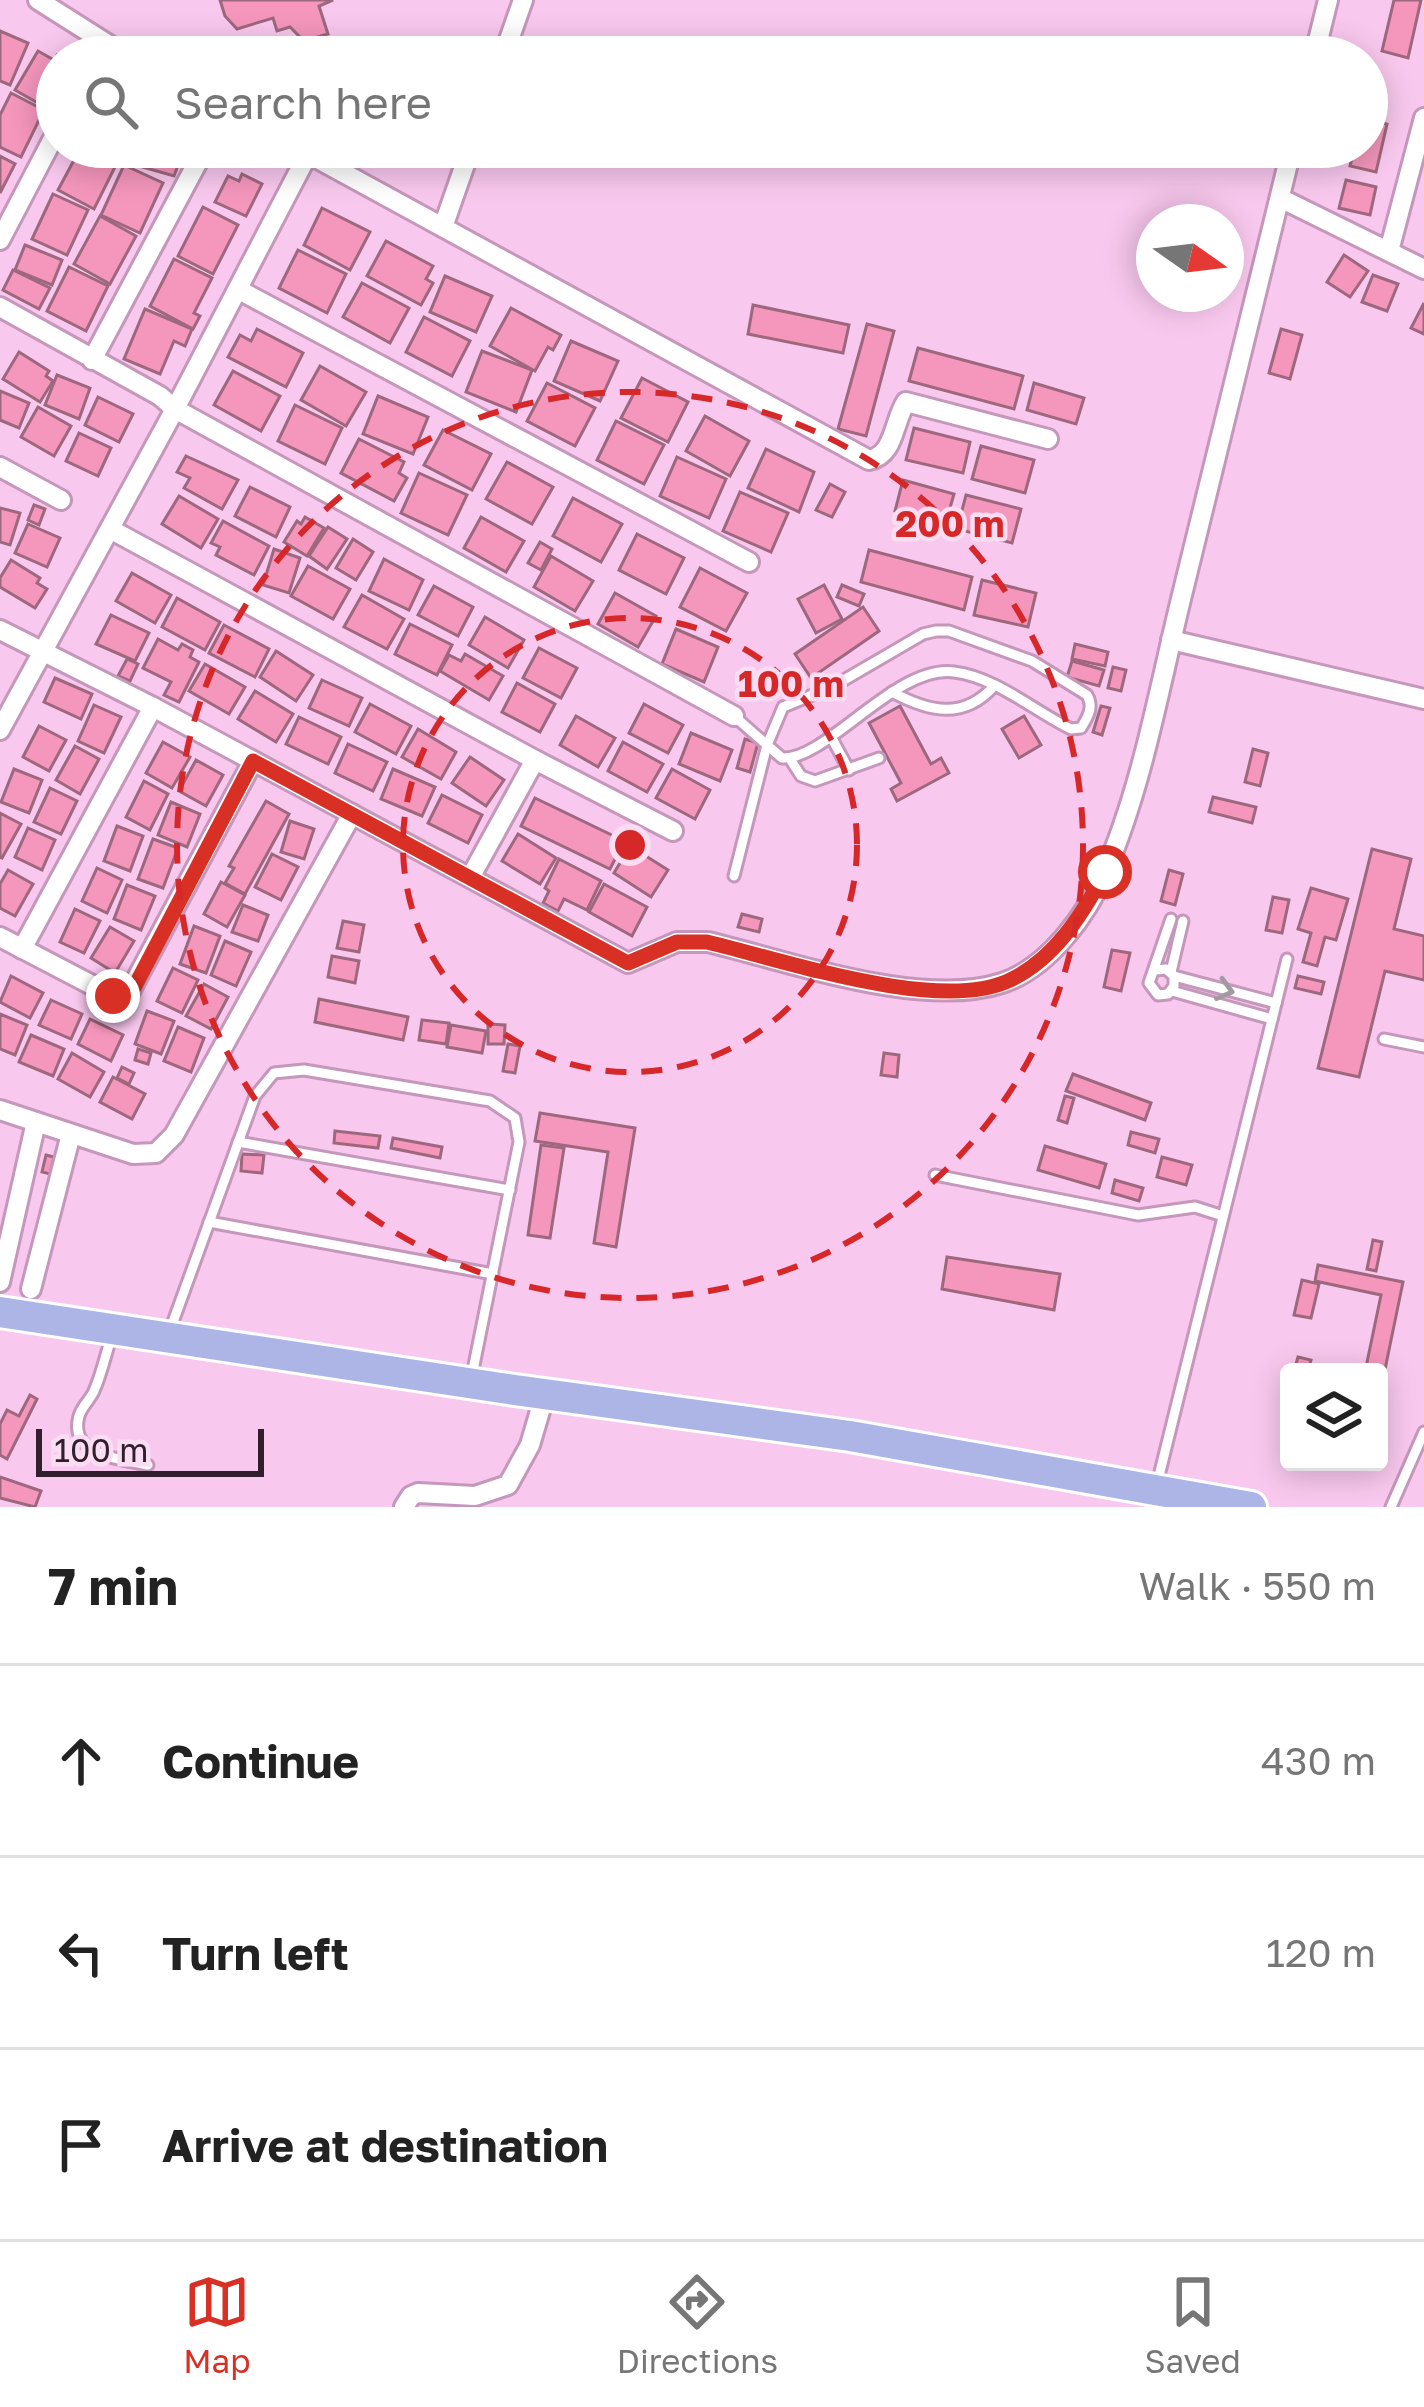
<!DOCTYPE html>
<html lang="en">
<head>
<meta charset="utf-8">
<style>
  body { margin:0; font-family:"Golos Text",sans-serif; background:#f2f2f2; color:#222 }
  .controls { position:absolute; right:36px; bottom:36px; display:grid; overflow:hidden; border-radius:12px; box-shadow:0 6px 30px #0003 }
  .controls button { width:108px; height:108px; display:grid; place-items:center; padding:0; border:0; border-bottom:3px solid #e0e0e0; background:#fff; color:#222; font:60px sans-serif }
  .compass { position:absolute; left:1136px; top:204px; width:108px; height:108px; border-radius:50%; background:#fff; box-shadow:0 6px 30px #0003; rotate:104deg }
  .scale { position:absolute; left:36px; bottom:30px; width:228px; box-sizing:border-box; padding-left:12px; border:6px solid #311f2e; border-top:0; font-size:33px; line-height:42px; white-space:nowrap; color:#311f2e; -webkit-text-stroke:9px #fadcf3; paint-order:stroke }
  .stop { position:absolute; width:36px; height:36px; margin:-27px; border:9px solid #d93025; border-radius:50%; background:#fff }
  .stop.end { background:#d93025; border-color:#fff; box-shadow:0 3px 12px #0008 }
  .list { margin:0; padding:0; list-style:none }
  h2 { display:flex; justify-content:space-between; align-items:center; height:156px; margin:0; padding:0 48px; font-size:51px }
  h2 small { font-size:39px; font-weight:400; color:#767676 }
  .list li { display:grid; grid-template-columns:78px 1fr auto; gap:36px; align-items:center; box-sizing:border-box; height:192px; padding:0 48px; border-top:3px solid #e0e0e0 }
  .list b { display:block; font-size:45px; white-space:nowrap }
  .list em { font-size:39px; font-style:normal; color:#767676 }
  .icon { flex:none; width:66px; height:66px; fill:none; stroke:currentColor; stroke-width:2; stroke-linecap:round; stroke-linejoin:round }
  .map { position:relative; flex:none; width:1424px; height:1507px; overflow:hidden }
  .search { position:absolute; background:#fff; box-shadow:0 6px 30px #0003; left:36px; right:36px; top:36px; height:132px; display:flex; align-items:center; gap:30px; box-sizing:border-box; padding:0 42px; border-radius:66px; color:#767676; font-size:45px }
  .sheet { height:732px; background:#fff }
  nav { display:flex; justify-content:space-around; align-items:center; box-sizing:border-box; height:168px; border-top:3px solid #e0e0e0; background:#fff; font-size:33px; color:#767676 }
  nav a { display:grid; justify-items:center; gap:6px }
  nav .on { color:#d93025 }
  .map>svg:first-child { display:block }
  .building { fill:#f596bd; stroke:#9d687d; stroke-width:3 }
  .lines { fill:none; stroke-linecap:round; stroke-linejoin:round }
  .lane-casing { stroke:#c597bb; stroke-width:15 }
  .street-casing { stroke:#c597bb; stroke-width:24 }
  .primary-casing { stroke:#fff; stroke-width:36 }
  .lane { stroke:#fff; stroke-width:9 }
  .street { stroke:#fff; stroke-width:18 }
  .primary { stroke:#acb5e5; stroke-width:30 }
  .oneway { stroke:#a29aa1 }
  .route { stroke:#d93025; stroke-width:15 }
  .ring { fill:none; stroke:#d62828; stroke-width:6; stroke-dasharray:21 15 }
  .centre { fill:#d62828; stroke:#fadcf3; stroke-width:6 }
  .ring-label { font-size:36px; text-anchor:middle; font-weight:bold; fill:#d62828; stroke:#fadcf3; stroke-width:9; stroke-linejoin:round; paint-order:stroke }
</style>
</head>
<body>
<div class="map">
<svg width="1424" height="1507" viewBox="0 0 1424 1507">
  <rect width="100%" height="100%" fill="#f9c8ee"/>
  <!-- building -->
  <g class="building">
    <polygon points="220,0 333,0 319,6 328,34 304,41 290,27 277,31 273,18 237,29 225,16"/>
    <polygon points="1394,0 1421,0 1408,58 1382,51"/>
    <polygon points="0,31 28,43 10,85 0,81"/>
    <polygon points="38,51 54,60 57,55 60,57 57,88 45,107 15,90"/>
    <polygon points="11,93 44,110 21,157 0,147 0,115"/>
    <polygon points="1367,119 1387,124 1376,172 1350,166 1355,147 1367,147"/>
    <polygon points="81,147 91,147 118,161 94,209 58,190"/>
    <polygon points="138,147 185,147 174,176 132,164"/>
    <polygon points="0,156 15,164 0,193"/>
    <polygon points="124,165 163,183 140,233 101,215"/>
    <polygon points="242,174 262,184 246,216 215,202 228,176 239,181"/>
    <polygon points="1346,180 1376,187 1370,215 1339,208"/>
    <polygon points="53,194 88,210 67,255 32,239"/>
    <polygon points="203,207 238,225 213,274 178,256"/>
    <polygon points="322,208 370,232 350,270 304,245"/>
    <polygon points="100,216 136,236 110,284 74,264"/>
    <polygon points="386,241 433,266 426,279 433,283 421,305 367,276"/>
    <polygon points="25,245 62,260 52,285 15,270"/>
    <polygon points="298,250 346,274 327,313 279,288"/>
    <polygon points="1344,255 1368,271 1350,297 1327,282"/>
    <polygon points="174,259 212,278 194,313 200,316 193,329 150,306"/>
    <polygon points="69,267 108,286 86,331 47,311"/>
    <polygon points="13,270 50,288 39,309 3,290"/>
    <polygon points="1373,275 1398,284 1387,311 1362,302"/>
    <polygon points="445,276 492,296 476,332 430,312"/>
    <polygon points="362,283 409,308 390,343 343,317"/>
    <polygon points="1424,303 1424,334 1411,328"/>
    <polygon points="753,305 849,325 843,353 748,334"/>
    <polygon points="511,308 561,335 553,350 548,347 535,371 490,346"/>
    <polygon points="145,309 192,329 185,346 174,341 160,374 124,359"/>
    <polygon points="424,317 470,341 452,376 406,352"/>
    <polygon points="867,324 894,331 866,436 838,429"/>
    <polygon points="257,329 303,353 286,387 228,357 240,335 251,341"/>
    <polygon points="1281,329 1302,335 1290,379 1269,373"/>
    <polygon points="571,341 618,361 600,401 554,381"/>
    <polygon points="918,348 1023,376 1014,409 909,381"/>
    <polygon points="482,351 532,370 516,412 466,392"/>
    <polygon points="19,352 49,371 46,376 53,381 40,402 3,379"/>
    <polygon points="320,366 366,392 346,426 301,400"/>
    <polygon points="233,371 280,396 261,431 214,405"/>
    <polygon points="57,375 90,388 79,419 45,405"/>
    <polygon points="642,378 688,402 668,442 621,418"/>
    <polygon points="547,383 595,408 575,446 527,421"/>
    <polygon points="1034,383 1084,398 1076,424 1027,410"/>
    <polygon points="0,391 29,403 19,428 0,420"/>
    <polygon points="378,396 428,417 413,454 363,434"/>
    <polygon points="98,397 133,414 119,442 85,425"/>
    <polygon points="295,405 342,428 325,464 278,441"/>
    <polygon points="38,407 71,426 54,456 21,437"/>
    <polygon points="705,416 749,441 730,476 686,451"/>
    <polygon points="616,421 664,445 644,484 597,460"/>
    <polygon points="914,428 970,442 963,473 906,460"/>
    <polygon points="443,430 491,454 472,490 424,465"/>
    <polygon points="79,433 111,448 98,476 66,461"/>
    <polygon points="359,439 404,462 399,473 407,478 394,501 341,473"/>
    <polygon points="981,446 1034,460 1025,493 972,479"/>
    <polygon points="766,449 814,472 799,512 748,488"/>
    <polygon points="186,456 238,480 222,509 184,488 190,478 177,472"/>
    <polygon points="677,457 726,479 709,518 660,496"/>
    <polygon points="507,462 553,487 532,524 486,499"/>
    <polygon points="419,473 467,495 448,535 401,513"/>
    <polygon points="903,480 954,494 945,525 895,511"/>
    <polygon points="830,484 845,492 832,517 816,510"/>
    <polygon points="250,487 290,507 276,537 235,516"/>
    <polygon points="740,492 788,513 771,552 723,531"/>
    <polygon points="966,495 1021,509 1012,543 957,529"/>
    <polygon points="179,496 218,519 201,548 162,524"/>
    <polygon points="573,498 622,524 601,562 553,536"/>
    <polygon points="34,505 45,509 39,525 28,520"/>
    <polygon points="0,508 20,513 10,545 0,542"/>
    <polygon points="305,517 324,528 307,556 284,542 297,521 301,524"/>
    <polygon points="481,517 524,541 506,572 464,548"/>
    <polygon points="223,521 269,546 254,575 216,555 220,547 211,543"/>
    <polygon points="28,524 60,538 47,567 15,553"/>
    <polygon points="328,527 347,539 327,569 309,556"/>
    <polygon points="637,534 684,558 666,594 619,570"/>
    <polygon points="353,539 373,552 356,580 336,568"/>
    <polygon points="540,542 552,549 541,570 528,563"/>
    <polygon points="274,549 300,558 289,593 263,585"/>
    <polygon points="869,550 972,577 964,610 861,582"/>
    <polygon points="551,556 593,581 575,611 534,587"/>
    <polygon points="384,559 423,580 409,610 369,591"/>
    <polygon points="11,560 40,578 37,583 47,589 35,608 0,587 0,578"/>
    <polygon points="308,566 350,589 333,619 291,596"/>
    <polygon points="700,568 747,593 726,631 680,607"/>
    <polygon points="132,573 171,595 155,623 116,601"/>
    <polygon points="982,580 1036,593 1028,627 974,615"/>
    <polygon points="824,585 842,619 816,633 798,599"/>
    <polygon points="842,585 864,594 859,606 837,597"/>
    <polygon points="434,586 473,607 458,636 418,615"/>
    <polygon points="615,593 656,616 638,647 598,624"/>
    <polygon points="362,595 404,619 387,649 344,627"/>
    <polygon points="177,598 220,622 205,650 162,627"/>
    <polygon points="863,607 879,631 811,678 795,654"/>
    <polygon points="111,615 149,633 135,661 96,644"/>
    <polygon points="485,617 524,640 508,668 469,645"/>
    <polygon points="410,624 452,645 437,675 395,654"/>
    <polygon points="224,625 269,649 255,677 209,653"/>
    <polygon points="676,629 718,647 704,682 662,664"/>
    <polygon points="158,639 178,650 182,644 193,650 190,657 199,662 179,702 164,695 171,682 143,668"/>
    <polygon points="1075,644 1108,652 1105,666 1072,659"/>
    <polygon points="539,648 577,668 561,698 523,678"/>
    <polygon points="276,651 313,675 296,701 260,677"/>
    <polygon points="465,654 503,676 489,700 440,671 449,655 461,661"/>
    <polygon points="127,659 138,664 130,681 118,676"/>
    <polygon points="1072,661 1104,670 1099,686 1067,677"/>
    <polygon points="205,664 245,687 229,714 189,691"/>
    <polygon points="1113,667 1126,670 1121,691 1108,688"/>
    <polygon points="55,678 92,694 81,719 44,702"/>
    <polygon points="322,680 362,698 349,726 309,708"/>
    <polygon points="517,683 555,704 540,732 502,712"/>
    <polygon points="255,691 293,714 276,742 238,719"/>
    <polygon points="370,704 411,726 396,754 355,732"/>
    <polygon points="644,704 683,725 668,753 629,733"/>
    <polygon points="94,705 121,717 104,753 78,741"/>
    <polygon points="900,706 931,764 941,758 949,773 897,801 891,789 901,783 869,723"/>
    <polygon points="1101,706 1110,708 1102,735 1093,732"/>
    <polygon points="576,716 615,738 598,767 560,745"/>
    <polygon points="1024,716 1041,745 1019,758 1002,729"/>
    <polygon points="299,717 341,737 328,764 286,744"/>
    <polygon points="39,726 66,740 49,771 23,757"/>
    <polygon points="418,729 456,752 441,779 402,757"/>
    <polygon points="691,733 732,750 720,781 679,764"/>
    <polygon points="745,739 758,743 750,772 737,768"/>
    <polygon points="163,742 190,757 172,788 146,773"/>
    <polygon points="623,742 663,764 647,792 608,771"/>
    <polygon points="348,744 387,762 373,791 335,773"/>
    <polygon points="75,746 99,759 80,794 56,780"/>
    <polygon points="1253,749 1268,753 1260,786 1245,782"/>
    <polygon points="470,757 504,780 486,806 452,783"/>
    <polygon points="196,760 223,775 206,806 179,791"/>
    <polygon points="14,769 42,780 29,813 1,802"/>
    <polygon points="393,769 435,787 422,816 381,799"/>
    <polygon points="672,769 710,790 695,819 656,798"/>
    <polygon points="144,781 168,794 150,830 126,817"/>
    <polygon points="50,788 77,801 61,834 34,822"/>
    <polygon points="442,795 482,815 468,843 428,823"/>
    <polygon points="1213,797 1256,807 1252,823 1209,812"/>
    <polygon points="535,798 624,841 610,869 521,826"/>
    <polygon points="266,801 289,814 245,894 225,883 234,868 229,866"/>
    <polygon points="171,802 200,814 187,847 158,835"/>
    <polygon points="0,813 21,824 2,858 0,857"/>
    <polygon points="290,821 314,829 304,859 281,852"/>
    <polygon points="117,826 143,836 130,871 104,861"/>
    <polygon points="28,828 55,840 42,870 15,857"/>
    <polygon points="518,834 556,858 540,884 502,861"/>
    <polygon points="153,839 178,848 163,888 138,879"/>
    <polygon points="630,846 668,870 651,897 614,873"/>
    <polygon points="1372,849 1411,859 1394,929 1424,936 1424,980 1385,971 1359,1077 1318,1068"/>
    <polygon points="272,854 298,867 281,900 255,887"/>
    <polygon points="559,859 601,881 587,910 564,899 558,911 543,903 549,891 545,888"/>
    <polygon points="97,868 122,880 107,913 82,901"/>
    <polygon points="8,870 33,884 15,916 0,908 0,884"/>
    <polygon points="1169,870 1183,874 1175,905 1161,901"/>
    <polygon points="221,882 245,895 227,927 204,914"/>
    <polygon points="604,884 647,907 632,936 589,912"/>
    <polygon points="127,885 155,896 141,930 114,919"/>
    <polygon points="1311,888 1348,899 1336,940 1325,937 1317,966 1303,962 1311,933 1298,929"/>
    <polygon points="1273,897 1289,900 1282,933 1266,930"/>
    <polygon points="243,905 268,915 258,941 232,932"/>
    <polygon points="75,909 100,921 84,953 60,942"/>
    <polygon points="742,914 762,919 759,932 738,927"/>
    <polygon points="343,921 364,925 359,952 337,948"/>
    <polygon points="194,926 220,936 206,973 180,964"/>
    <polygon points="110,927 134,941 115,973 91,958"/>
    <polygon points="225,941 251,952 236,986 211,975"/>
    <polygon points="1112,950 1130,953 1121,991 1104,987"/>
    <polygon points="332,956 359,961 355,983 328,977"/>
    <polygon points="173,968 198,980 182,1013 157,1001"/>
    <polygon points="11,976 43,993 30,1018 0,1002"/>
    <polygon points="1298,976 1324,982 1321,994 1295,988"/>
    <polygon points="204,984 228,997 211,1029 186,1016"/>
    <polygon points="319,999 408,1017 403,1040 315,1022"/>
    <polygon points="51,1000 82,1014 71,1039 39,1025"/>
    <polygon points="147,1011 174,1021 161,1054 135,1044"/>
    <polygon points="0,1014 27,1025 15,1055 0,1049"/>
    <polygon points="90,1019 123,1035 111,1061 78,1044"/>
    <polygon points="422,1020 449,1023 446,1044 419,1040"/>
    <polygon points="488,1024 505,1025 504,1044 488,1044"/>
    <polygon points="451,1025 486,1031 482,1053 447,1047"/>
    <polygon points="178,1027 204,1038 191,1072 164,1061"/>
    <polygon points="31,1035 64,1049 53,1076 19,1062"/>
    <polygon points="508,1044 520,1046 515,1073 503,1071"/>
    <polygon points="138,1049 151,1053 148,1064 135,1060"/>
    <polygon points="72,1053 104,1072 90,1097 58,1079"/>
    <polygon points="884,1053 899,1055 897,1077 881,1075"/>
    <polygon points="122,1067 134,1073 129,1084 117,1078"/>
    <polygon points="1073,1074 1151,1103 1145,1120 1066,1091"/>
    <polygon points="113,1077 145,1094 132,1119 100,1102"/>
    <polygon points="1065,1096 1074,1098 1067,1123 1058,1120"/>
    <polygon points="540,1113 635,1128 616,1247 594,1243 608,1152 535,1141"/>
    <polygon points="335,1131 380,1136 378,1148 334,1143"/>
    <polygon points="1131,1132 1159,1139 1155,1153 1128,1145"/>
    <polygon points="393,1138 442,1147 440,1158 391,1148"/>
    <polygon points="541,1145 564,1148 550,1238 528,1235"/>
    <polygon points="1045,1146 1106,1164 1099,1188 1038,1170"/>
    <polygon points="242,1154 264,1155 262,1173 241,1171"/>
    <polygon points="46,1155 54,1157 50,1174 42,1172"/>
    <polygon points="1162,1157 1192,1165 1186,1185 1157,1177"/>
    <polygon points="1115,1180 1143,1188 1139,1201 1112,1193"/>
    <polygon points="1373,1240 1382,1242 1376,1271 1367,1269"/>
    <polygon points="947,1257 1060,1274 1054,1310 942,1289"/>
    <polygon points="1318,1265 1403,1282 1382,1384 1379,1372 1365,1372 1381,1295 1315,1281"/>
    <polygon points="1302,1280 1319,1284 1311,1318 1294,1315"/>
    <polygon points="1298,1357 1311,1360 1308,1372 1294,1371"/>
    <polygon points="30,1395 37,1399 7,1459 0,1455 0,1424 7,1410 19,1416"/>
    <polygon points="0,1477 41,1491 35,1507 0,1498"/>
  </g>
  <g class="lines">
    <defs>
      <g id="lane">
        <path d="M936,631H949L1032,661L1087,695C1094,707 1088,717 1081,728L1071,729C1034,711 996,677 954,672C896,664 826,761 782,758L767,745L783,707L832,687L923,634Z"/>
        <path d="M892,692C929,712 964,720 994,686"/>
        <polyline points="734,716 767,745 734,876"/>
        <polyline points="830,735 849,770"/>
        <polyline points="790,759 801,776 815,781 879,758"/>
        <polyline points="1156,970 1166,969 1174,976 1174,986 1168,994 1158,995 1149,983 1171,919"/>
        <polyline points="1171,972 1183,921"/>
        <polyline points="1174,976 1276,1003"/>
        <polyline points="1172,991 1272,1019"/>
        <polyline points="1384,1039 1424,1047"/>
        <polyline points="238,1142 510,1190"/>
        <polyline points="935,1175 1138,1215 1195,1207 1223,1216"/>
        <polyline points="209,1222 493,1274"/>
        <polyline points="169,1333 255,1096 274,1073 304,1070 490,1101 515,1118 519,1142 472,1375"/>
        <path d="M112,1335C106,1353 102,1373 94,1391C90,1400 82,1406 79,1416C68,1456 121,1459 148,1465"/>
        <polyline points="1157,1484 1287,959"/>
        <polyline points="1391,1507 1424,1432"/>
      </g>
      <g id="street">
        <polyline points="38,0 128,57"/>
        <polyline points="503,57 523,0"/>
        <polyline points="1314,57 1328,0"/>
        <path d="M296,147L869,460C895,455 893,422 906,402L1048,439"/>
        <polyline points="1280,198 1424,269"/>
        <polyline points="443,227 471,147"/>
        <polyline points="0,240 57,131"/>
        <polyline points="1389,251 1424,118"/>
        <polyline points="239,290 749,562"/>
        <polyline points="0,307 160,396 175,409 734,716"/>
        <polyline points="92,360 203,152"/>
        <polyline points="0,467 61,500"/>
        <polyline points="110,529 535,760 673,831"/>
        <path d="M0,630L153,707L628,963L677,942H708C791,962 921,1009 1002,983C1048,968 1087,915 1105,872C1142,787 1159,689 1181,599C1218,449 1255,298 1292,147"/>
        <polyline points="1171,640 1424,699"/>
        <polyline points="0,730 175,409 308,154"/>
        <polyline points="471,876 535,760"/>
        <polyline points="0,937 113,996 129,993 253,761"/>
        <polyline points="22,949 153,707"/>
        <polyline points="0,1110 133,1154 156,1153 174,1135 352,814"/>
        <polyline points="0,1282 36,1122"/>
        <polyline points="31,1289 71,1134"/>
        <polyline points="404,1507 411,1496 418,1493 475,1496 508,1485 530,1445 545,1394"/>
      </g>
      <polyline id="primary" points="0,1312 508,1389 850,1436 1251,1507"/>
    </defs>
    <!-- lane casing -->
    <use href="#lane" class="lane-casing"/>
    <!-- street casing -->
    <use href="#street" class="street-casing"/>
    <!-- primary casing -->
    <use href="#primary" class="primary-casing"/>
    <!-- lane -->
    <use href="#lane" class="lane"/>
    <!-- street -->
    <use href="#street" class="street"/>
    <!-- primary -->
    <use href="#primary" class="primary"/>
  </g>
  <!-- one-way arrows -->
  <defs><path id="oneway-chevron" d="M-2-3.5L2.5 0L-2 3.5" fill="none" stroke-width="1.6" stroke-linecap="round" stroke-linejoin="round" transform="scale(3)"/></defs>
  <use class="oneway" href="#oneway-chevron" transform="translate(1225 990) rotate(15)"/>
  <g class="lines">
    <!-- route -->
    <path class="route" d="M113,996L129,993L135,986L253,761L628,963L677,942H707C783,960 938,1013 1008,981C1054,960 1082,915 1105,872"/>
  </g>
  <!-- distance rings -->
  <g class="ring">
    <circle cx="630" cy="845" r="227"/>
    <circle cx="630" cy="845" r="453"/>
  </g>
  <circle cx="630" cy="845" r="18" class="centre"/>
  <g class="ring-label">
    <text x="950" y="537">200 m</text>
    <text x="791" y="697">100 m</text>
  </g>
</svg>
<div class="controls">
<button><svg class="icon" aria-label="layers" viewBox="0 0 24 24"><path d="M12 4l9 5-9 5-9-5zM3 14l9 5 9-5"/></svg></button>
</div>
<svg class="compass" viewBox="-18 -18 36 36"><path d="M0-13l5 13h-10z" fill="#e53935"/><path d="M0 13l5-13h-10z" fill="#767676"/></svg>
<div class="scale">100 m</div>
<div class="stop" style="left:1105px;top:872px"></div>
<div class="stop end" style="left:113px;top:996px"></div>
<div class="search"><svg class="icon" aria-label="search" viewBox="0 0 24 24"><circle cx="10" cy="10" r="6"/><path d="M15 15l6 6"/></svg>Search here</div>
</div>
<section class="sheet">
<h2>7 min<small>Walk · 550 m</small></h2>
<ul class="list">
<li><svg class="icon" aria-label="ahead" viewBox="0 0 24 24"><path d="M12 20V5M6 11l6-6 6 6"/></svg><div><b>Continue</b></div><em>430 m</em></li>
<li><svg class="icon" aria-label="left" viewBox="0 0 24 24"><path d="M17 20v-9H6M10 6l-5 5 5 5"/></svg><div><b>Turn left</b></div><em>120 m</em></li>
<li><svg class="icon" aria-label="arrive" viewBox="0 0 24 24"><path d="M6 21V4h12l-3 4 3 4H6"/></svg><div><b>Arrive at destination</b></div></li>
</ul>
</section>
<nav>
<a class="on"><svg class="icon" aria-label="map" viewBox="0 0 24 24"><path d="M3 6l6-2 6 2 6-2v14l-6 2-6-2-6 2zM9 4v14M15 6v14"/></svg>Map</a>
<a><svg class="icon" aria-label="directions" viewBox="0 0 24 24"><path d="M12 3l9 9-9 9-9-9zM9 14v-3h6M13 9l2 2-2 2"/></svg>Directions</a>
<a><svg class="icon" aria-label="saved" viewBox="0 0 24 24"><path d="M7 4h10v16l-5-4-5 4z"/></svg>Saved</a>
</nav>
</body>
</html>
